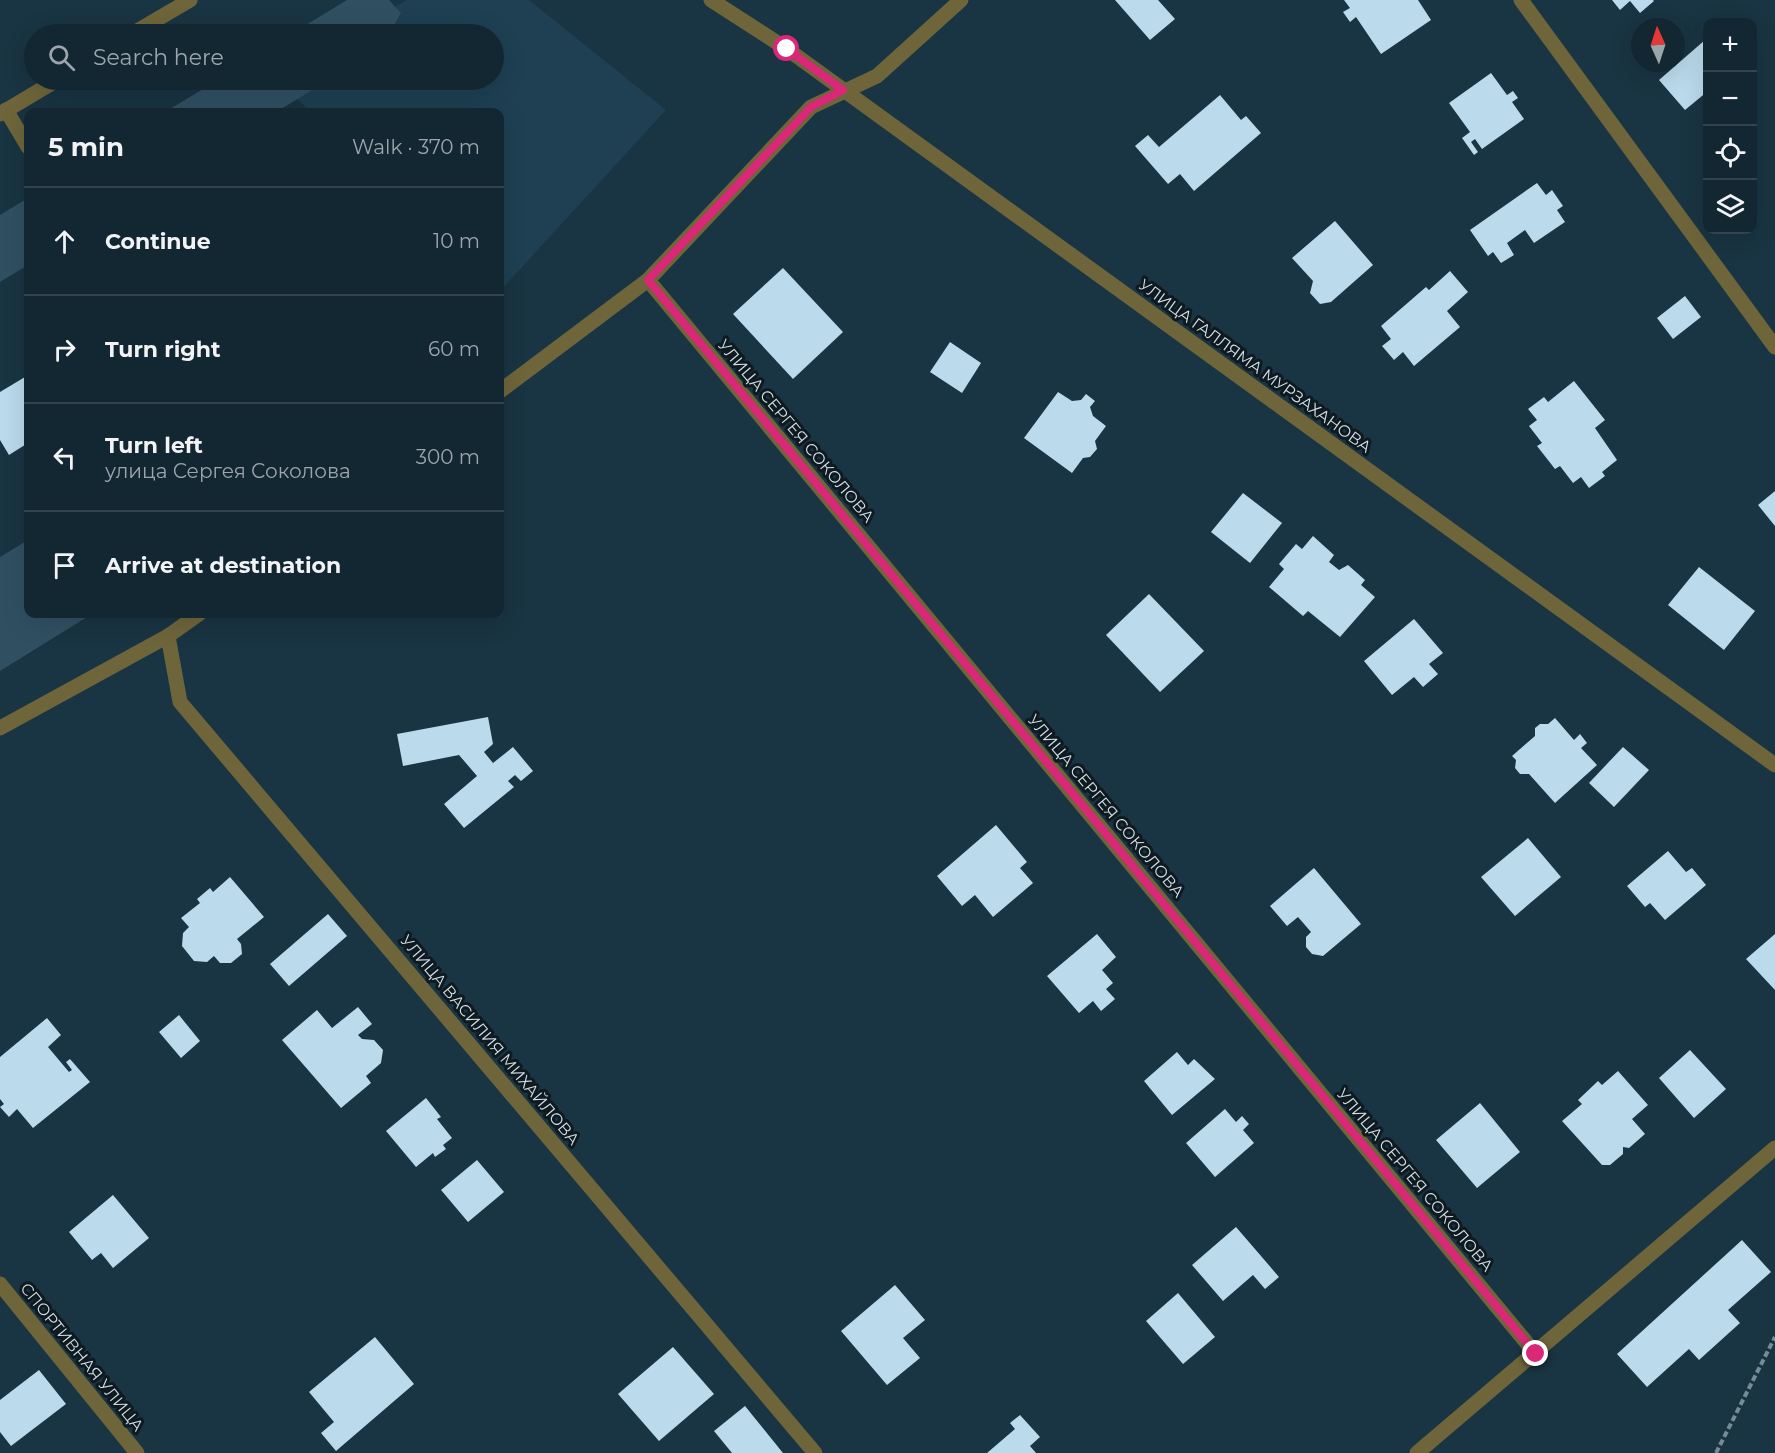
<!DOCTYPE html>
<html lang="en">
<head>
<meta charset="utf-8">
<style>
  body { margin:0; font-family:Montserrat,sans-serif; background:#20333e; color:#f1f3f6 }
  .controls { position:absolute; right:18px; top:18px; display:grid; overflow:hidden; border-radius:12px; box-shadow:0 6px 24px #0002 }
  .controls button { width:54px; height:54px; display:grid; place-items:center; padding:0; border:0; border-bottom:2px solid #32444d; background:#132732; color:#f1f3f6; font:30px sans-serif }
  .compass { position:absolute; left:1631px; top:18px; width:54px; height:54px; border-radius:50%; background:#132732; box-shadow:0 6px 24px #0002; rotate:357deg }
  .stop { position:absolute; width:18px; height:18px; margin:-14px; border:4px solid #db2777; border-radius:50%; background:#fff }
  .stop.end { background:#db2777; border-color:#fff; box-shadow:0 2px 6px #0008 }
  .list { margin:0; padding:0; list-style:none }
  h2 { display:flex; justify-content:space-between; align-items:center; height:78px; margin:0; padding:0 24px; font-size:26px }
  h2 small { font-size:20px; font-weight:400; color:#9da5ac }
  .list li { display:grid; grid-template-columns:39px 1fr auto; gap:18px; align-items:center; box-sizing:border-box; height:108px; padding:0 24px; border-top:2px solid #32444d }
  .list b { display:block; font-size:22px; white-space:nowrap }
  .list p { margin:0; font-size:20px; white-space:nowrap; color:#9da5ac }
  .list em { font-size:20px; font-style:normal; color:#9da5ac }
  .icon { flex:none; width:33px; height:33px; fill:none; stroke:currentColor; stroke-width:2; stroke-linecap:round; stroke-linejoin:round }
  .map { position:relative; flex:none; width:1775px; height:1453px; overflow:hidden }
  .search { position:absolute; background:#132732; box-shadow:0 6px 24px #0002; left:24px; top:24px; width:480px; height:66px; display:flex; align-items:center; gap:15px; box-sizing:border-box; padding:0 21px; border-radius:33px; color:#9da5ac; font-size:22px }
  .panel { position:absolute; background:#132732; box-shadow:0 6px 24px #0002; left:24px; top:108px; width:480px; height:510px; border-radius:12px }
  .map>svg:first-child { display:block }
  .built { fill:#1e4052 }
  .green { fill:#305062 }
  .building { fill:#bbdaec }
  .lines { fill:none; stroke-linecap:round; stroke-linejoin:round }
  .path { stroke:#768b96; stroke-width:4; stroke-dasharray:6 3; stroke-linecap:butt }
  .minor { stroke:#6e653a; stroke-width:15 }
  .route { stroke:#db2777; stroke-width:8 }
  .labels { text-anchor:middle; dominant-baseline:central; stroke-width:6; stroke-linejoin:round; paint-order:stroke }
  .street-label { font-size:16px; fill:#d0dfe8; stroke:#0f1a20 }
</style>
</head>
<body>
<div class="map">
<svg width="1775" height="1453" viewBox="0 0 1775 1453">
  <rect width="100%" height="100%" fill="#193442"/>
  <!-- built -->
  <polygon class="built" points="407,0 529,0 666,110 500,291 500,112 311,112 277,80 494,80 494,34 345,34"/>
  <!-- green -->
  <g class="green">
    <polygon points="347,0 389,0 401,13 389,34 291,34"/>
    <polygon points="218,80 329,80 276,112 165,112"/>
    <polygon points="28,198 28,265 0,282 0,215"/>
    <polygon points="28,540 28,614 92,614 0,671 0,557"/>
  </g>
  <!-- building -->
  <g class="building">
    <polygon points="1115,0 1158,0 1175,19 1150,40"/>
    <polygon points="1344,0 1418,0 1431,20 1381,54 1356,17 1350,22 1343,12 1350,8"/>
    <polygon points="1612,0 1653,0 1654,1 1640,13 1630,1 1620,10"/>
    <polygon points="1705,40 1708,44 1708,91 1685,110 1659,80"/>
    <polygon points="1491,73 1507,95 1513,91 1518,98 1512,102 1524,119 1482,149 1475,139 1471,142 1478,152 1474,155 1462,138 1470,132 1449,103"/>
    <polygon points="1220,95 1241,120 1246,116 1261,133 1194,191 1180,174 1168,184 1135,146 1148,135 1159,147"/>
    <polygon points="1537,183 1546,195 1552,190 1563,206 1557,210 1565,222 1534,243 1525,230 1507,243 1514,255 1501,263 1493,252 1488,256 1470,230"/>
    <polygon points="1335,221 1373,265 1331,302 1320,304 1310,293 1313,281 1292,258"/>
    <polygon points="783,268 843,332 793,379 733,314"/>
    <polygon points="1450,271 1468,292 1447,311 1460,327 1414,366 1403,352 1394,360 1382,346 1391,339 1381,326 1426,287 1429,290"/>
    <polygon points="1685,296 1701,317 1673,339 1657,318"/>
    <polygon points="950,342 981,363 962,393 930,372"/>
    <polygon points="25,377 28,383 28,443 9,455 0,440 0,392"/>
    <polygon points="1574,381 1605,420 1595,428 1617,460 1602,472 1605,476 1589,488 1581,477 1573,483 1560,466 1555,469 1537,446 1542,443 1529,426 1537,420 1528,409 1544,397 1548,402"/>
    <polygon points="1058,392 1072,401 1081,400 1086,394 1095,401 1090,407 1093,416 1106,426 1095,441 1097,449 1090,457 1083,458 1072,473 1024,438"/>
    <polygon points="1775,491 1775,526 1758,505"/>
    <polygon points="1243,493 1282,523 1250,563 1211,532"/>
    <polygon points="1313,536 1334,555 1329,562 1339,570 1348,565 1365,580 1361,585 1375,597 1340,637 1308,611 1303,616 1269,587 1284,569 1279,564 1296,544 1302,549"/>
    <polygon points="1699,567 1755,611 1724,650 1668,605"/>
    <polygon points="1149,594 1204,651 1160,692 1106,635"/>
    <polygon points="1414,619 1443,653 1429,664 1438,674 1423,687 1414,677 1392,695 1364,661"/>
    <polygon points="488,717 493,744 484,752 493,763 513,747 533,771 521,781 515,775 508,781 514,787 464,828 444,804 477,776 459,755 403,766 397,734"/>
    <polygon points="1555,718 1574,740 1580,734 1587,743 1581,748 1597,765 1555,803 1529,774 1520,774 1515,768 1516,760 1512,756 1535,736 1535,728 1540,724 1548,724"/>
    <polygon points="1623,747 1649,770 1614,807 1589,783"/>
    <polygon points="996,825 1027,862 1020,868 1033,883 993,917 975,895 962,906 937,876"/>
    <polygon points="1528,838 1561,877 1515,916 1481,877"/>
    <polygon points="1668,851 1686,872 1692,868 1706,885 1665,920 1650,903 1645,907 1627,886"/>
    <polygon points="1314,868 1361,924 1323,956 1312,954 1306,947 1306,937 1311,932 1298,917 1287,926 1270,906"/>
    <polygon points="230,877 264,917 237,939 241,944 242,954 231,963 220,963 214,956 207,962 194,961 182,946 183,933 189,927 181,918 200,903 197,899 210,888 213,892"/>
    <polygon points="328,914 347,936 289,986 270,964"/>
    <polygon points="1097,934 1116,957 1102,970 1113,983 1106,989 1115,999 1101,1011 1093,1001 1079,1013 1047,976"/>
    <polygon points="1775,934 1775,990 1746,959"/>
    <polygon points="358,1007 372,1024 358,1035 362,1039 374,1040 383,1050 381,1063 366,1076 371,1083 341,1108 282,1040 317,1010 332,1028"/>
    <polygon points="179,1015 200,1041 181,1058 159,1032"/>
    <polygon points="47,1018 61,1035 48,1047 69,1072 72,1070 66,1062 70,1059 90,1082 33,1128 17,1109 9,1117 0,1107 4,1104 0,1099 0,1057"/>
    <polygon points="1690,1050 1726,1089 1694,1118 1659,1078"/>
    <polygon points="1177,1052 1188,1065 1194,1059 1215,1079 1172,1115 1144,1081"/>
    <polygon points="1618,1071 1648,1105 1632,1119 1645,1134 1629,1148 1623,1147 1623,1154 1610,1165 1602,1165 1562,1121 1582,1104 1578,1100 1598,1081 1602,1085"/>
    <polygon points="426,1098 441,1117 437,1119 452,1138 443,1145 446,1149 435,1157 433,1153 416,1167 386,1131"/>
    <polygon points="1480,1103 1520,1152 1477,1188 1436,1140"/>
    <polygon points="1225,1109 1236,1122 1242,1116 1249,1124 1243,1130 1254,1143 1215,1177 1186,1143"/>
    <polygon points="477,1160 504,1192 468,1222 441,1190"/>
    <polygon points="113,1195 149,1238 113,1268 101,1253 92,1260 69,1232"/>
    <polygon points="1236,1227 1279,1277 1265,1289 1253,1275 1223,1301 1192,1265"/>
    <polygon points="1742,1240 1771,1272 1728,1310 1740,1323 1699,1360 1689,1349 1647,1387 1617,1354"/>
    <polygon points="895,1285 925,1320 903,1338 920,1358 887,1385 841,1331"/>
    <polygon points="1178,1293 1215,1337 1183,1364 1146,1321"/>
    <polygon points="375,1337 414,1384 336,1451 321,1433 334,1422 309,1392"/>
    <polygon points="673,1347 714,1394 659,1441 618,1394"/>
    <polygon points="39,1370 66,1404 11,1446 0,1432 0,1400"/>
    <polygon points="745,1406 783,1453 732,1453 714,1431"/>
    <polygon points="1020,1415 1040,1437 1030,1446 1036,1453 987,1453 1015,1429 1010,1423"/>
  </g>
  <g class="lines">
    <!-- path -->
    <polyline class="path" points="1716,1453 1775,1337"/>
    <!-- minor -->
    <g class="minor">
      <polyline points="711,0 787,49 1775,765"/>
      <polyline points="1521,0 1775,347"/>
      <polyline points="132,34 190,0"/>
      <polyline points="6,110 28,147"/>
      <polyline points="0,114 57,80"/>
      <polyline points="648,280 1536,1354"/>
      <polyline points="500,391 648,280 811,107 877,76 961,0"/>
      <polyline points="168,636 180,702 815,1453"/>
      <polyline points="0,728 168,636 199,614"/>
      <polyline points="0,1284 137,1453"/>
      <polyline points="1417,1453 1775,1148"/>
    </g>
  </g>
  <g class="lines">
    <!-- route -->
    <polyline class="route" points="787,49 843,90 811,107 648,280 1536,1354"/>
  </g>
  <g class="labels">
    <!-- street labels -->
    <g class="street-label">
      <text transform="translate(1255 366) rotate(36)">УЛИЦА ГАЛЛЯМА МУРЗАХАНОВА</text>
      <text transform="translate(796 431) rotate(50)">УЛИЦА СЕРГЕЯ СОКОЛОВА</text>
      <text transform="translate(1106 806) rotate(50)">УЛИЦА СЕРГЕЯ СОКОЛОВА</text>
      <text transform="translate(490 1040) rotate(50)">УЛИЦА ВАСИЛИЯ МИХАЙЛОВА</text>
      <text transform="translate(1415 1180) rotate(50)">УЛИЦА СЕРГЕЯ СОКОЛОВА</text>
      <text transform="translate(82 1357) rotate(51)">СПОРТИВНАЯ УЛИЦА</text>
    </g>
  </g>
</svg>
<div class="controls">
<button>+</button>
<button>−</button>
<button><svg class="icon" aria-label="locate" viewBox="0 0 24 24"><circle cx="12" cy="12" r="6"/><path d="M12 2v4M12 18v4M2 12h4M18 12h4"/></svg></button>
<button><svg class="icon" aria-label="layers" viewBox="0 0 24 24"><path d="M12 4l9 5-9 5-9-5zM3 14l9 5 9-5"/></svg></button>
</div>
<svg class="compass" viewBox="-18 -18 36 36"><path d="M0-13l5 13h-10z" fill="#e53935"/><path d="M0 13l5-13h-10z" fill="#9da5ac"/></svg>
<div class="stop" style="left:787px;top:49px"></div>
<div class="stop end" style="left:1536px;top:1354px"></div>
<div class="search"><svg class="icon" aria-label="search" viewBox="0 0 24 24"><circle cx="10" cy="10" r="6"/><path d="M15 15l6 6"/></svg>Search here</div>
<section class="panel">
<h2>5 min<small>Walk · 370 m</small></h2>
<ul class="list">
<li><svg class="icon" aria-label="ahead" viewBox="0 0 24 24"><path d="M12 20V5M6 11l6-6 6 6"/></svg><div><b>Continue</b></div><em>10 m</em></li>
<li><svg class="icon" aria-label="right" viewBox="0 0 24 24"><path d="M7 20v-9h11M14 6l5 5-5 5"/></svg><div><b>Turn right</b></div><em>60 m</em></li>
<li><svg class="icon" aria-label="left" viewBox="0 0 24 24"><path d="M17 20v-9H6M10 6l-5 5 5 5"/></svg><div><b>Turn left</b><p>улица Сергея Соколова</p></div><em>300 m</em></li>
<li><svg class="icon" aria-label="arrive" viewBox="0 0 24 24"><path d="M6 21V4h12l-3 4 3 4H6"/></svg><div><b>Arrive at destination</b></div></li>
</ul>
</section>
</div>
</body>
</html>
